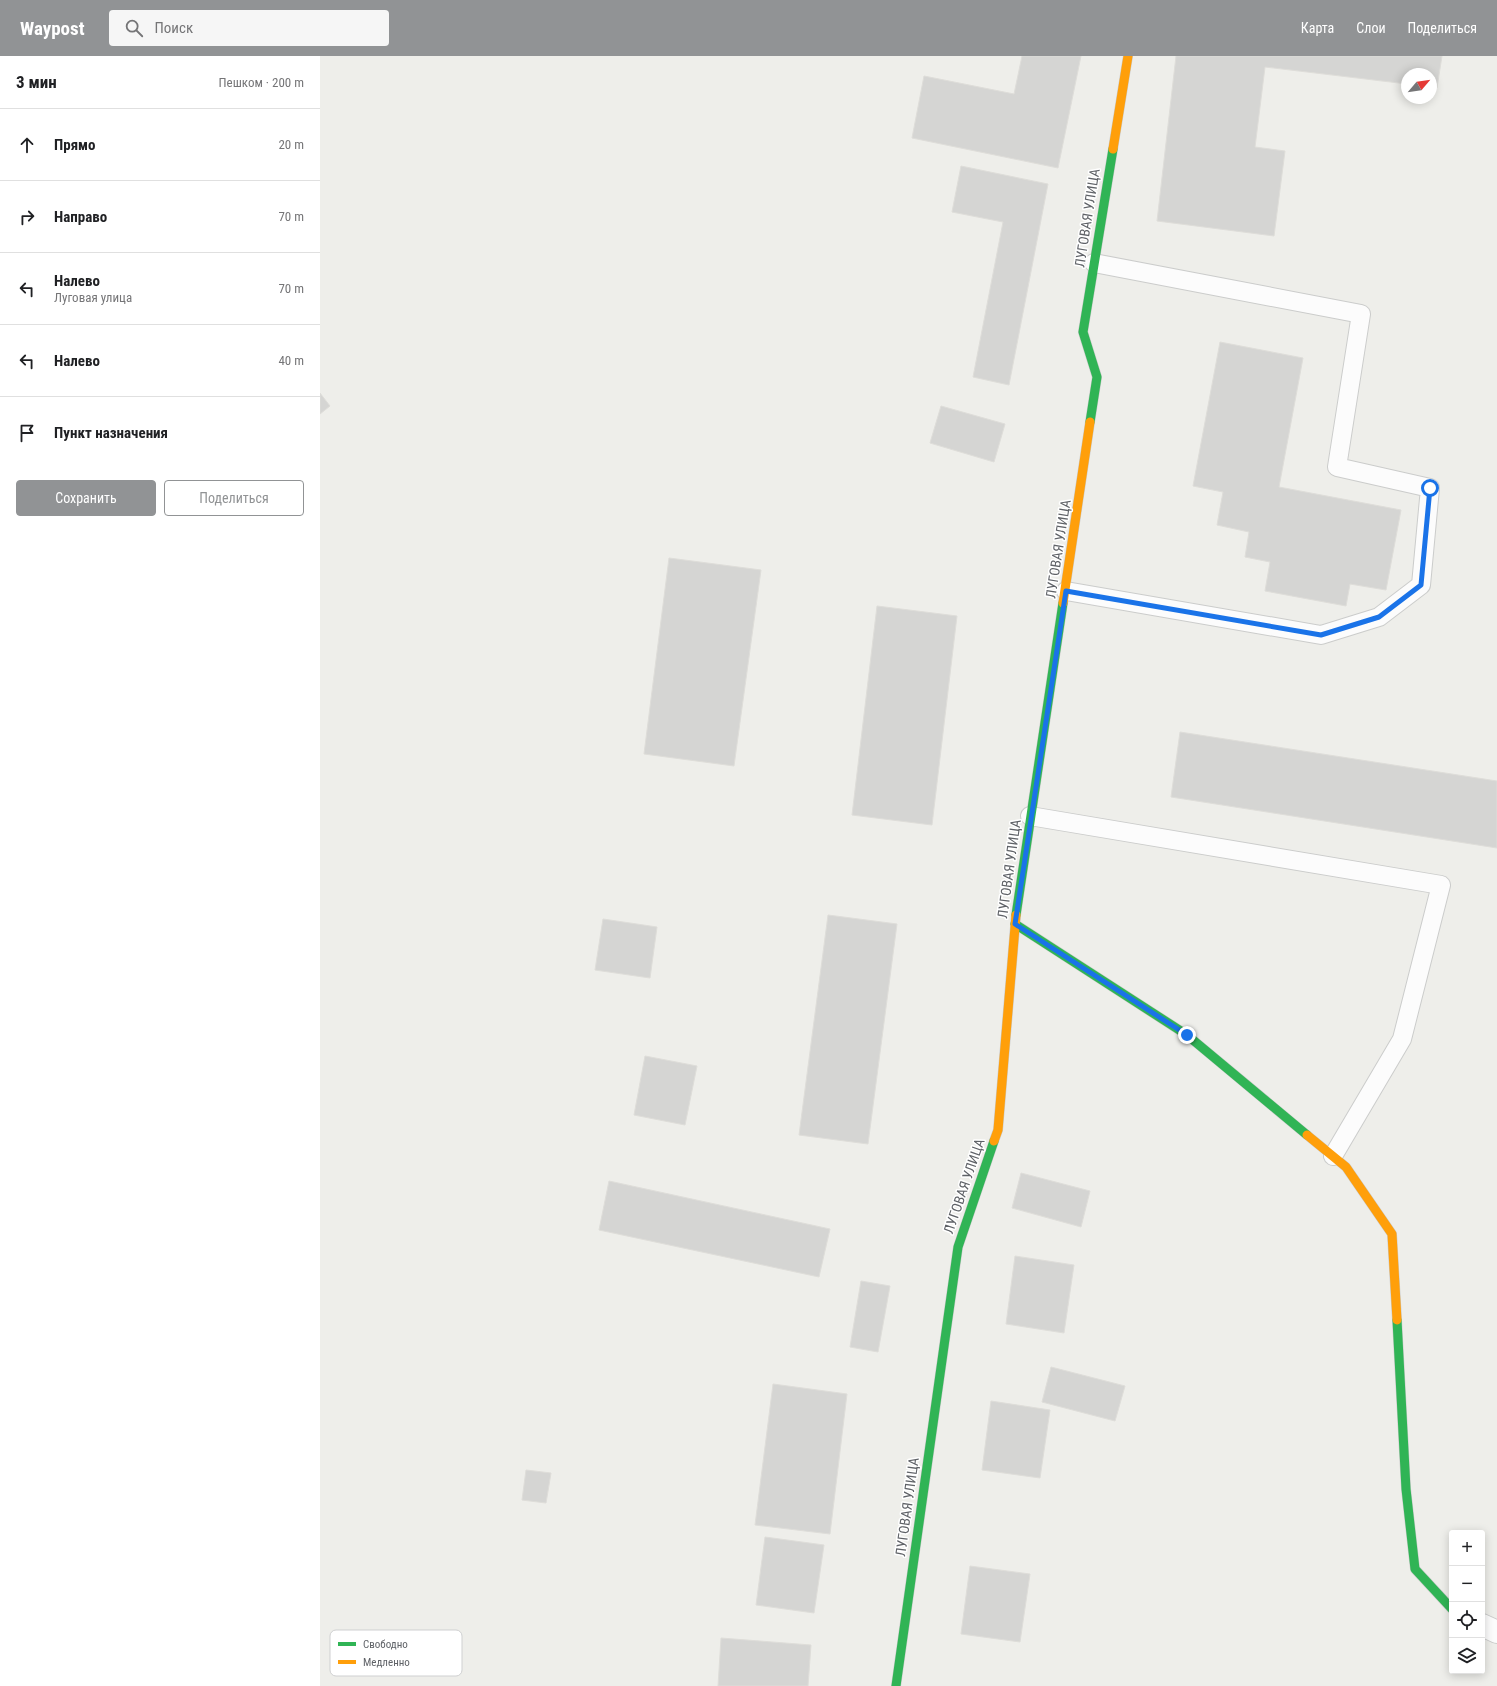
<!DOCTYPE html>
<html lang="ru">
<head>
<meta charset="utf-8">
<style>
  body { margin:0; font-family:"Roboto Condensed",sans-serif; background:#f6f6f6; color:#202124 }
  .controls { position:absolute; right:12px; bottom:12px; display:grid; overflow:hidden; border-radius:4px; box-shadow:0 2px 10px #0003 }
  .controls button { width:36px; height:36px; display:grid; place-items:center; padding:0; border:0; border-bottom:1px solid #e0e0e0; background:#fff; color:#202124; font:20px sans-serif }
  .compass { position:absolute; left:1081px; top:12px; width:36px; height:36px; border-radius:50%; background:#fff; box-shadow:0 2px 10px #0003; rotate:61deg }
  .stop { position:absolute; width:12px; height:12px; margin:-9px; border:3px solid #1a73e8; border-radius:50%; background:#fff }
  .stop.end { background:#1a73e8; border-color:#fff; box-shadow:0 1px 4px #0008 }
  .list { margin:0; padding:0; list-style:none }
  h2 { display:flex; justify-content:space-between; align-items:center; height:52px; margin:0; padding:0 16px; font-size:17px }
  h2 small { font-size:13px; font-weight:400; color:#757577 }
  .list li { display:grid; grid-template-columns:26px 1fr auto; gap:12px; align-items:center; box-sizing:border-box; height:72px; padding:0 16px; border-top:1px solid #e0e0e0 }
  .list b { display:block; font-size:15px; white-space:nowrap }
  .list p { margin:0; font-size:13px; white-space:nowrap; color:#757577 }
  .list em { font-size:13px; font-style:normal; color:#757577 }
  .actions { display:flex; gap:8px; padding:12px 16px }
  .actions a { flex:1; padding:9px 0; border:1px solid #919395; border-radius:4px; text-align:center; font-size:14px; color:#919395 }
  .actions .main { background:#919395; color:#fff }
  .icon { flex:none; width:22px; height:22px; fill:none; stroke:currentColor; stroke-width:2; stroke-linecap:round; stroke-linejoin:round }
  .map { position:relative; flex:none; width:1177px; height:1630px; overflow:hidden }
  header { display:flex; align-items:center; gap:24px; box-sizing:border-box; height:56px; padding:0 20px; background:#919395; color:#fff }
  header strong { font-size:19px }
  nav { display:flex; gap:22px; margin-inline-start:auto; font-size:14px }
  .search { width:280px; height:36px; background:#f6f6f6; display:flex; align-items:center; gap:10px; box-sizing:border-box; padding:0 14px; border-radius:4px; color:#757577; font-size:15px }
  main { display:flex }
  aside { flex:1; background:#fff }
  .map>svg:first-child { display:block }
  .building { fill:#d5d5d3; stroke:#deddd9 }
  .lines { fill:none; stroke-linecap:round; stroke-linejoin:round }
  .lane-casing { stroke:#cbcccb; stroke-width:20 }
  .street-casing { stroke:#cbcccb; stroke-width:24 }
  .fast-casing { stroke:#cacaca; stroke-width:10 }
  .slow-casing { stroke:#cacaca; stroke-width:10 }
  .lane { stroke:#fcfcfc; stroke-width:18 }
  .street { stroke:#fcfcfc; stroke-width:22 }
  .fast { stroke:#30b455; stroke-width:9 }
  .slow { stroke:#ff9f0a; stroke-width:9 }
  .route { stroke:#1a73e8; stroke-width:5 }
  .labels { text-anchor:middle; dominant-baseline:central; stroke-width:3; stroke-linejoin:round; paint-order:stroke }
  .street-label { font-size:14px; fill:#5f6267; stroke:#fff }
  .key { fill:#fff; stroke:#cfd0d1; stroke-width:1 }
  .key-label { font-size:11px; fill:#5f6267 }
</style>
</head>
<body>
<header>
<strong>Waypost</strong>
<div class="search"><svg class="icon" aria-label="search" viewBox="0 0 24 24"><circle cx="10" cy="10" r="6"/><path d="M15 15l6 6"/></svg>Поиск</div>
<nav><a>Карта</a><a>Слои</a><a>Поделиться</a></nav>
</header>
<main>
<aside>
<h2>3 мин<small>Пешком · 200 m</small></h2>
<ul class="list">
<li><svg class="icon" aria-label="ahead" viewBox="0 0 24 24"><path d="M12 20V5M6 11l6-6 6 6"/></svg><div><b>Прямо</b></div><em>20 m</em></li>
<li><svg class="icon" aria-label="right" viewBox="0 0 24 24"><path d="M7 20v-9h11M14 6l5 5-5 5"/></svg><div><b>Направо</b></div><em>70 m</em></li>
<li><svg class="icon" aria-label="left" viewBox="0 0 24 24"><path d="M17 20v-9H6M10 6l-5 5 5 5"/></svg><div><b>Налево</b><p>Луговая улица</p></div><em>70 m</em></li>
<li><svg class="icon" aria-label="left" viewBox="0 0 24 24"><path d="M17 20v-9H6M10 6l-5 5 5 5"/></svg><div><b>Налево</b></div><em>40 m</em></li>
<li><svg class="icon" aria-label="arrive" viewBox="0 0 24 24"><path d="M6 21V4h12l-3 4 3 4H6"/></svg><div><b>Пункт назначения</b></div></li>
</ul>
<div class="actions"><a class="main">Сохранить</a><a>Поделиться</a></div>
</aside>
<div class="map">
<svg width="1177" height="1630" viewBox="0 0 1177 1630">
  <rect width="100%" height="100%" fill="#eeeeea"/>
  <!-- building -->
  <g class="building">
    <polygon points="702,0 761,0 738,112 592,82 604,20 694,38"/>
    <polygon points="856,0 1122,0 1117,32 1111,31 1111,18 1087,18 1087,28 945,11 935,91 965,95 954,180 837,165"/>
    <polygon points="641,110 728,128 689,329 653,321 683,166 632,156"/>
    <polygon points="900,286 983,302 959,431 1081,454 1066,534 1030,528 1026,550 945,535 950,506 925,501 929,476 897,469 903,436 873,430"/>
    <polygon points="0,337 10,350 0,358"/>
    <polygon points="621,350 685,368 674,406 610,387"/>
    <polygon points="349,502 441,514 414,710 324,698"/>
    <polygon points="557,550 637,560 612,769 532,759"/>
    <polygon points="860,676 1177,725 1177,792 851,741"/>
    <polygon points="508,859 577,868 548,1088 479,1079"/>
    <polygon points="283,863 337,871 330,922 275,914"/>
    <polygon points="325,1000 377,1010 365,1069 314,1059"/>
    <polygon points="701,1117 770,1135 761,1171 692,1152"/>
    <polygon points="289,1125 510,1173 499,1221 279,1174"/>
    <polygon points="695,1200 754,1209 744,1277 686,1268"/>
    <polygon points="541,1225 570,1230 558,1296 530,1291"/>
    <polygon points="731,1311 805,1330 795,1365 722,1346"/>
    <polygon points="453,1328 527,1338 510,1478 435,1469"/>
    <polygon points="671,1345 730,1354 720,1422 662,1414"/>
    <polygon points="206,1414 231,1417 226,1447 202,1444"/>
    <polygon points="445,1481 504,1489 494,1557 436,1549"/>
    <polygon points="650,1510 710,1518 700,1586 641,1578"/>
    <polygon points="401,1582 491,1589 488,1630 398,1630"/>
  </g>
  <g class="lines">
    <defs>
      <g id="lane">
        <polyline points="746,535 1001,579 1059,561 1101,529 1110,432 1017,411 1041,258 774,207"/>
        <polyline points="710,760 1121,829 1082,983 1013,1100"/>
      </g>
      <polyline id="street" points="1162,1569 1177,1576"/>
      <g id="fast">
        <polyline points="770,366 777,321 763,276 793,93"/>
        <polyline points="696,859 743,547"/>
        <polyline points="695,868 867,979 987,1079"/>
        <polyline points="1077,1264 1086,1433 1095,1513 1132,1553"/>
        <polyline points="576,1630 638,1191 674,1085"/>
      </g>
      <g id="slow">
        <polyline points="793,93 808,0"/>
        <polyline points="743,547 770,366"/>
        <polyline points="987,1079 1026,1111 1072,1178 1077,1264"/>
        <polyline points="674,1085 678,1074 696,859"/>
      </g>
    </defs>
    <!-- lane casing -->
    <use href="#lane" class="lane-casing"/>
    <!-- street casing -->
    <use href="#street" class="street-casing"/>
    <!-- fast casing -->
    <use href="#fast" class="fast-casing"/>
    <!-- slow casing -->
    <use href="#slow" class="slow-casing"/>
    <!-- lane -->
    <use href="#lane" class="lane"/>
    <!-- street -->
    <use href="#street" class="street"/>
    <!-- fast -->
    <use href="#fast" class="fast"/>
    <!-- slow -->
    <use href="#slow" class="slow"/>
  </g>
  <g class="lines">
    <!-- route -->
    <polyline class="route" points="867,979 695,868 746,535 1001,579 1059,561 1101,529 1110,432"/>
  </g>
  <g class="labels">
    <!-- street labels -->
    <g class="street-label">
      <text transform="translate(767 162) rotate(-81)">ЛУГОВАЯ УЛИЦА</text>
      <text transform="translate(738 493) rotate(-81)">ЛУГОВАЯ УЛИЦА</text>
      <text transform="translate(689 813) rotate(-82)">ЛУГОВАЯ УЛИЦА</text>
      <text transform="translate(644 1130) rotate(-71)">ЛУГОВАЯ УЛИЦА</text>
      <text transform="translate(587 1451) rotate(-82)">ЛУГОВАЯ УЛИЦА</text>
    </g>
  </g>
  <!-- legend -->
  <rect x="10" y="1574" width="132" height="46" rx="6" class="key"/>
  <rect x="18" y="1586" width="18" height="4" fill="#30b455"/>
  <rect x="18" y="1604" width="18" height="4" fill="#ff9f0a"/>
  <g class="key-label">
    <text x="43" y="1592">Свободно</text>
    <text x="43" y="1610">Медленно</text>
  </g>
</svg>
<div class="controls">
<button>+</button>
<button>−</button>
<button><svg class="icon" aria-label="locate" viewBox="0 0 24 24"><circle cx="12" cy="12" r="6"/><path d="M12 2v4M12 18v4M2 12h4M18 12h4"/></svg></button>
<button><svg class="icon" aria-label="layers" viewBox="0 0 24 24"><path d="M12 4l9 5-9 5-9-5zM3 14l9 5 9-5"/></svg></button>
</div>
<svg class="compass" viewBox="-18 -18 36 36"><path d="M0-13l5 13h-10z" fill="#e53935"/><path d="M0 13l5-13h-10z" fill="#757577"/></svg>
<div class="stop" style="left:1110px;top:432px"></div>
<div class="stop end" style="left:867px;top:979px"></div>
</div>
</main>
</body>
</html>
